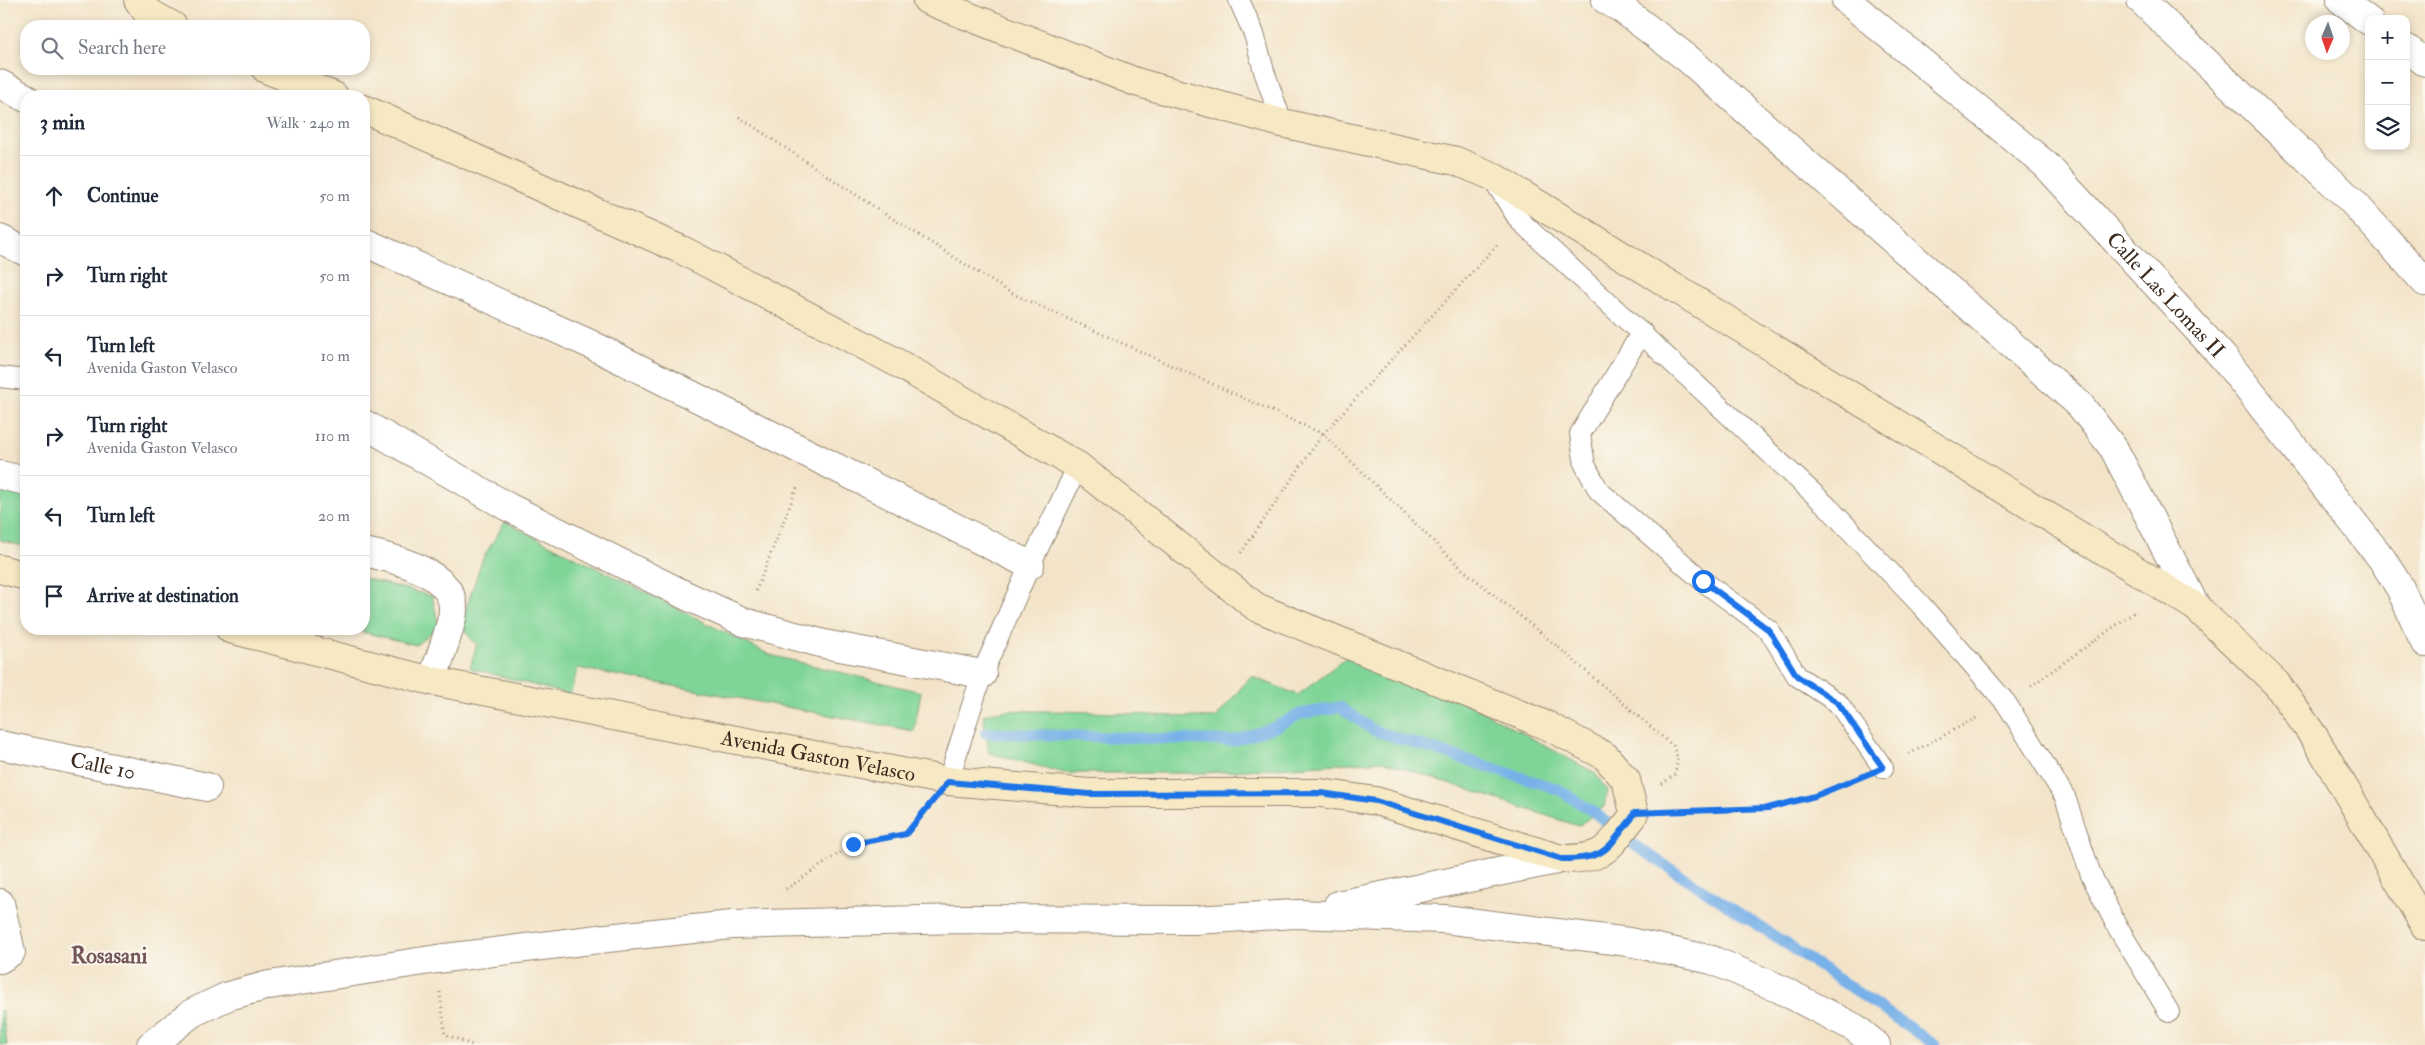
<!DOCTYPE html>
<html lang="en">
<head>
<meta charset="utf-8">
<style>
  body { margin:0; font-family:"IM FELL Double Pica",serif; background:#f6f6f7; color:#1f2937 }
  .controls { position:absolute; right:15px; top:15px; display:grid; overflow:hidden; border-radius:10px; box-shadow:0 2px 8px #0003 }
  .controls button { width:45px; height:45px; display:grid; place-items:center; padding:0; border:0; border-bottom:1px solid #e0e1e3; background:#fff; color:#1f2937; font:25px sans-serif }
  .compass { position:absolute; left:2305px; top:15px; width:45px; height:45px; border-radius:50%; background:#fff; box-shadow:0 2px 8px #0003; rotate:182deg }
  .stop { position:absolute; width:15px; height:15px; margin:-11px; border:4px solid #1a73e8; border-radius:50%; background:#fff }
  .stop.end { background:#1a73e8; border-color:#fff; box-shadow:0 1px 5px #0008 }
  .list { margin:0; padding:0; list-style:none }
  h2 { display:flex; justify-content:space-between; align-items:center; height:65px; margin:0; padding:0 20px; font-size:21px }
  h2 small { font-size:16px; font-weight:400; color:#747a83 }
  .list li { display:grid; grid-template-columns:32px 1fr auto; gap:15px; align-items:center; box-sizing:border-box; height:80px; padding:0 20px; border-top:1px solid #e0e1e3 }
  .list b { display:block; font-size:19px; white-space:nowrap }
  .list p { margin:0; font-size:16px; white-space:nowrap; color:#747a83 }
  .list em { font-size:16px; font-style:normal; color:#747a83 }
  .icon { flex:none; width:28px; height:28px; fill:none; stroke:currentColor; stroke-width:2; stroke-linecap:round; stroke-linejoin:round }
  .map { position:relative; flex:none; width:2425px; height:1045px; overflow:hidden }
  .search { position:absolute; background:#fff; box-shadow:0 2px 8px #0003; left:20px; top:20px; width:350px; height:55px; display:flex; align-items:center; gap:12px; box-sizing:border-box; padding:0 18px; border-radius:20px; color:#747a83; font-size:19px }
  .panel { position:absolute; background:#fff; box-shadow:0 2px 8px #0003; left:20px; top:90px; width:350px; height:545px; border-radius:20px }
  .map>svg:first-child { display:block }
  .green { fill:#7fd598; stroke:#5d805b }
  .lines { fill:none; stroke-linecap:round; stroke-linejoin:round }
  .stream { stroke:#77b1e8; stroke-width:11 }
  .lane-casing { stroke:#978774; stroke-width:22 }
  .street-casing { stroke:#978774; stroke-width:30 }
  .secondary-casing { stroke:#978774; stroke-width:30 }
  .path { stroke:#978774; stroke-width:3; stroke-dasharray:1 4; stroke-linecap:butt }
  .lane { stroke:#fff; stroke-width:20 }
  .street { stroke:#fff; stroke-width:28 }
  .secondary { stroke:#f6e9c3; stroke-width:28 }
  .route { stroke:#1a73e8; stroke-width:6 }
  .labels { text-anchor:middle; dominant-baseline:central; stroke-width:4; stroke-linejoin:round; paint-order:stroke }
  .street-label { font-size:21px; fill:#3b2a1e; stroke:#fbf7ec }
  .neighbourhood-label { font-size:22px; font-weight:bold; fill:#745758; stroke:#fbf7ec }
</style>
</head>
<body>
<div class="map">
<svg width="2425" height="1045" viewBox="0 0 2425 1045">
  <rect width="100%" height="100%" fill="#fbf7ec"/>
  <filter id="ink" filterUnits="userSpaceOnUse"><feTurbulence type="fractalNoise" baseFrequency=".02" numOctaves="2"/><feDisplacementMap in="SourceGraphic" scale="10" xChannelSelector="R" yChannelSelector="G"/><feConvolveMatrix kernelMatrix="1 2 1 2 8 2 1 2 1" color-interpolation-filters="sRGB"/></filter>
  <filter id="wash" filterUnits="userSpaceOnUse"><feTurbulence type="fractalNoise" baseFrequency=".0096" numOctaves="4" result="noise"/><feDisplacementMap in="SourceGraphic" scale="20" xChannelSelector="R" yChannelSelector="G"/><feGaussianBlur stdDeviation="1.12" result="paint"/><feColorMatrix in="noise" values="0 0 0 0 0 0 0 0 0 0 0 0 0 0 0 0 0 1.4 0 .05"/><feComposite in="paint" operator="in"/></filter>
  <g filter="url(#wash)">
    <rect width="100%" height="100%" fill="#f3e4c9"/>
    <!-- green -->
    <g class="green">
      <polygon points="0,481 26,488 26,547 0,540"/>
      <polygon points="505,522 770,655 921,692 914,731 578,668 570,695 470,668 477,643 473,642 461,624 482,560"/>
      <polygon points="364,578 432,596 439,626 416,645 350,629 364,629"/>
      <path d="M1362,645L1595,773L1607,790L1604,807L1578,826L1382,761L1203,773H1065L989,753L983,715C1008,707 1019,712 1043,711C1101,711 1158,716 1216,718L1251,676L1298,695Z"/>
      <polygon points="2,1010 7,1045 0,1045 0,1011"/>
    </g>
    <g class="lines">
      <!-- stream -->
      <polyline class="stream" points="986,733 1233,741 1275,727 1300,714 1340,707 1373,730 1558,789 1595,813 1631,843 1773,935 1935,1045"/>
    </g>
  </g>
  <g filter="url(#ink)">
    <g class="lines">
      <defs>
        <g id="lane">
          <polyline points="1239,0 1254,34 1264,71 1282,123"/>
          <polyline points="1493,179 1519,220 1829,508 1921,605 2006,703 2065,797 2091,875 2118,928 2169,1012"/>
          <polyline points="1642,332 1580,434 1585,465 1599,491 1703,581 1769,630 1797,676 1838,703 1883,768"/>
          <polyline points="0,377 26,380"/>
          <polyline points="948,781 982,674 1030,565 1078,466"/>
        </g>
        <g id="street">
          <polyline points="1606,0 1622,9 1687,58 2080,405 2114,449 2196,607"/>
          <path id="s1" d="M1846,0L2045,164L2223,357L2382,559L2400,588L2425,643"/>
          <polyline points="2141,0 2351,200 2425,282"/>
          <polyline points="2341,0 2369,21"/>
          <polyline points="2406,48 2425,62"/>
          <polyline points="0,84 26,98"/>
          <polyline points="0,239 26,252"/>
          <polyline points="364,242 590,344 1030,565"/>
          <polyline points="364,424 508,507 687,596 744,622 824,644 982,674"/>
          <polyline points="0,475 26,481"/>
          <path d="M364,552C393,558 456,573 453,611C452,627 437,664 432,681"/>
          <path id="s2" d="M0,745L207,787"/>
          <polyline points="0,903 11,952 0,959"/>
          <polyline points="1338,905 1561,859"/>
          <polyline points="151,1045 192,1013 228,996 269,985 437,959 607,938 732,925 960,919 1195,920 1295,914 1444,919 1629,942 1712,960 1778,988 1855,1028 1876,1045"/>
        </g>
        <g id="secondary">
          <polyline points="138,0 146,11 173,26"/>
          <polyline points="927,0 1136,82 1282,123 1456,161 1492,176 2196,607 2276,683 2315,738 2425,926"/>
          <polyline points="266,69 334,96"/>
          <polyline points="0,569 26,576"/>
          <path id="s3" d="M230,629L432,681L948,781L1089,793H1321L1376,801L1561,859C1606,859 1606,850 1632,818L1634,813L1626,780L1605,756L1548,726L1256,607L1078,466L892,360L684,251L364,109"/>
        </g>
      </defs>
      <!-- lane casing -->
      <use href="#lane" class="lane-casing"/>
      <!-- street casing -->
      <use href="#street" class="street-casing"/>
      <!-- secondary casing -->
      <use href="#secondary" class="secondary-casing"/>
      <!-- path -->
      <g class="path">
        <polyline points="739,117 879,210 1011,293 1323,434 1461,568 1558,647 1673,746 1678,759 1675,774 1662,784"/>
        <polyline points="1241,553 1323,434 1498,244"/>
        <polyline points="756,591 798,485"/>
        <polyline points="2031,686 2136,611"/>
        <polyline points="1909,754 1978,717"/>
        <polyline points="1667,812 1768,808 1815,796 1853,780"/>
        <polyline points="786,889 853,844 906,835 924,811"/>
        <polyline points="440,992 445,1034 472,1045"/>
      </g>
      <!-- lane -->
      <use href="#lane" class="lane"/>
      <!-- street -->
      <use href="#street" class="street"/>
      <!-- secondary -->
      <use href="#secondary" class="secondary"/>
    </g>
  </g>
  <g class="lines" filter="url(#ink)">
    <!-- route -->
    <path class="route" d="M853,844L906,834L948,782L1089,794L1321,793L1376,801L1562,859C1606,859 1606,850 1632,818L1634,813L1768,808L1815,796L1883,768L1838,703L1797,676L1769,630L1703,581"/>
  </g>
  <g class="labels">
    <!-- street labels -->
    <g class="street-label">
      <text stroke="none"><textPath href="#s1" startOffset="436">Calle Las Lomas II</textPath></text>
      <text stroke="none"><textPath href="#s3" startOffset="602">Avenida Gaston Velasco</textPath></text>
      <text stroke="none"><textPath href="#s2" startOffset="105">Calle 10</textPath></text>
    </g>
    <!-- neighbourhood labels -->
    <g class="neighbourhood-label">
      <text x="109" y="956">Rosasani</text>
    </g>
  </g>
</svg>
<div class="controls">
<button>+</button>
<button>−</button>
<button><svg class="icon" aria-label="layers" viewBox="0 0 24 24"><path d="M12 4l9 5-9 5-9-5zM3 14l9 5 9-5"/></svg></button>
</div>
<svg class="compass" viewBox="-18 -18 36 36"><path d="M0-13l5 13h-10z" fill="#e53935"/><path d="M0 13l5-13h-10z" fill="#747a83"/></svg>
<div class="stop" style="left:1703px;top:581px"></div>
<div class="stop end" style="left:853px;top:844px"></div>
<div class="search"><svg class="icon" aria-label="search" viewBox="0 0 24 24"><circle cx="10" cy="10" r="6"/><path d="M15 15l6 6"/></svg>Search here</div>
<section class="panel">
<h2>3 min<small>Walk · 240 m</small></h2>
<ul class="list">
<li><svg class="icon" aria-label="ahead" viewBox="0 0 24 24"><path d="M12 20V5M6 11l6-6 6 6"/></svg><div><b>Continue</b></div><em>50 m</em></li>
<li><svg class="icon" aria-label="right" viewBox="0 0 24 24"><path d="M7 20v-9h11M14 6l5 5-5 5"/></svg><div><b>Turn right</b></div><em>50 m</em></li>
<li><svg class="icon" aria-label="left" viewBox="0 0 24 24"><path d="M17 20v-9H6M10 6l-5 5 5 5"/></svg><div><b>Turn left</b><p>Avenida Gaston Velasco</p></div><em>10 m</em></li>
<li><svg class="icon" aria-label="right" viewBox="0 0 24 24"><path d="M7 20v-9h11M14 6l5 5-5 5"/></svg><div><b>Turn right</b><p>Avenida Gaston Velasco</p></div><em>110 m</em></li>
<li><svg class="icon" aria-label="left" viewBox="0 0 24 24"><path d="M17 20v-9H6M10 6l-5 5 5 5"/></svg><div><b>Turn left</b></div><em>20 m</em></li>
<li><svg class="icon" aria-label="arrive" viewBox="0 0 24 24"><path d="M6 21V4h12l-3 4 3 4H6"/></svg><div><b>Arrive at destination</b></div></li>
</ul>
</section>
</div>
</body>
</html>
